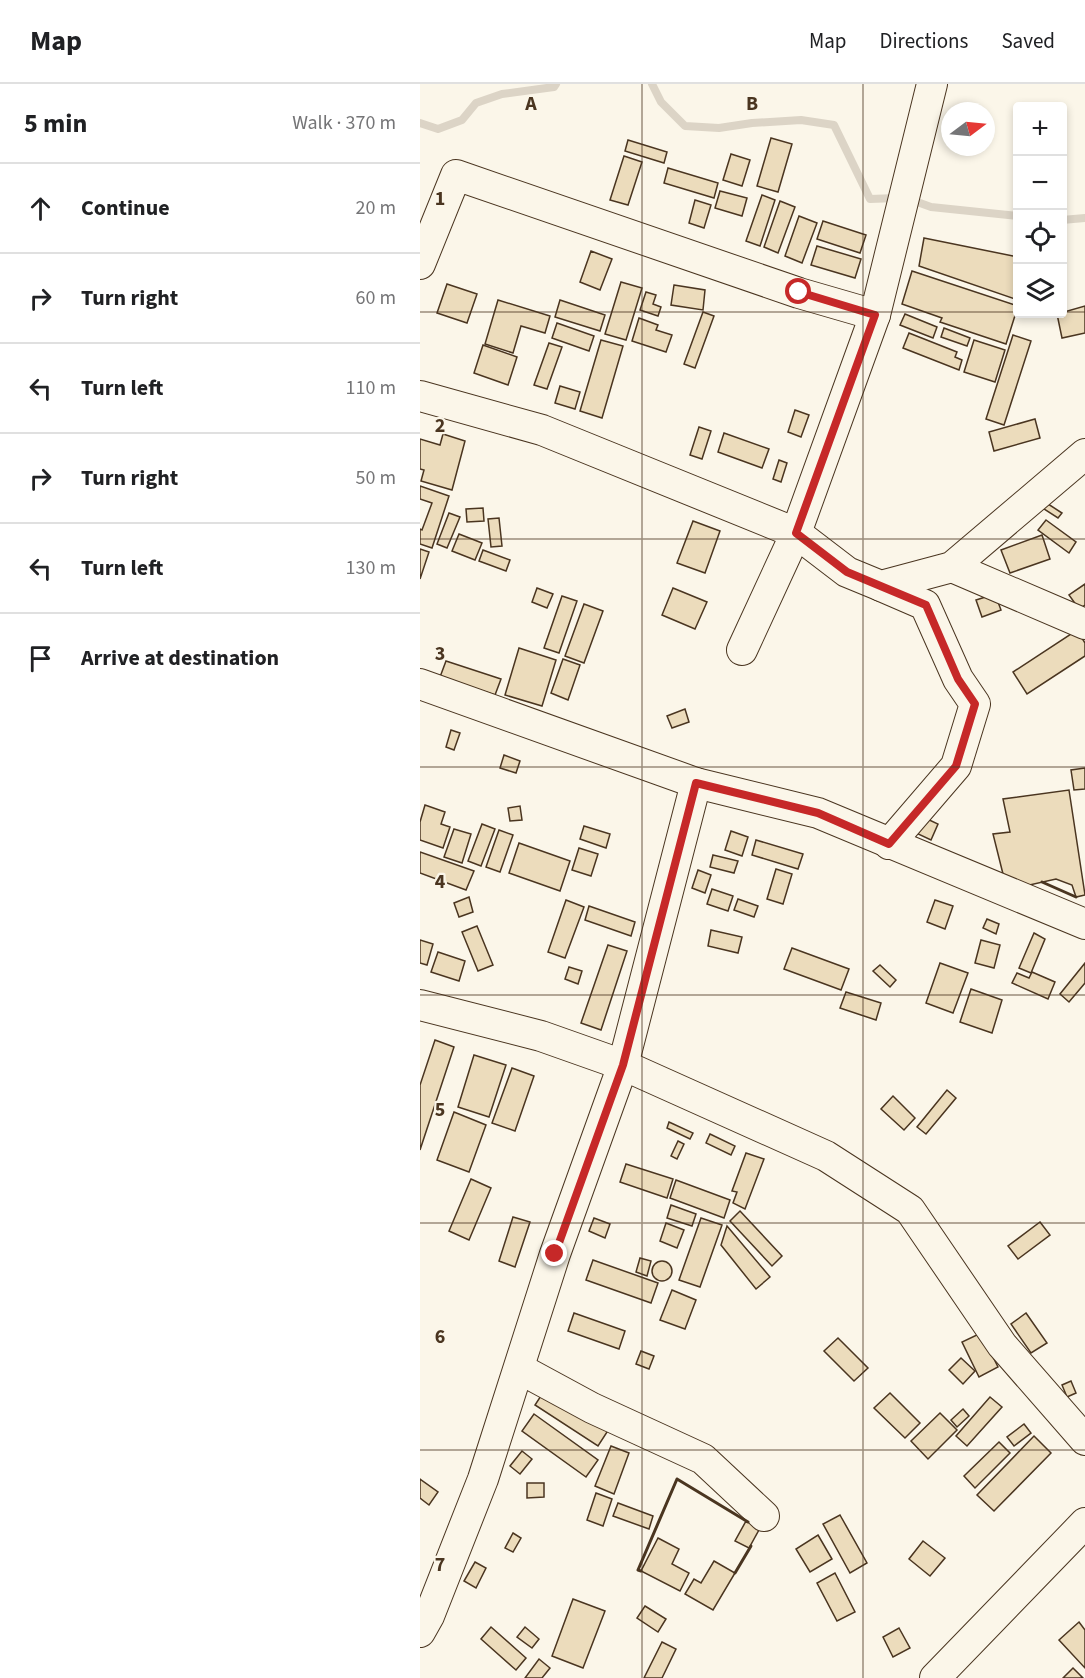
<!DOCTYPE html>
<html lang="en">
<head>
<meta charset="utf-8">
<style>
  body { margin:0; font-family:"Source Sans 3",sans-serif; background:#f2f2f2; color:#202124 }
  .controls { position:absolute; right:18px; top:18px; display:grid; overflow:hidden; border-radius:6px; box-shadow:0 3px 9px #0003 }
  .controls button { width:54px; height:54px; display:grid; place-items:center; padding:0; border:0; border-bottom:2px solid #e0e0e0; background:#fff; color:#202124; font:30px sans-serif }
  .compass { position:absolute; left:521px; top:18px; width:54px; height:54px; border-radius:50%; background:#fff; box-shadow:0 3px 9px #0003; rotate:74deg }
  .stop { position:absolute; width:18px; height:18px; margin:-14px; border:4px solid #c62828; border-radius:50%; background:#fff }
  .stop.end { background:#c62828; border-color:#fff; box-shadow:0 2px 6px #0008 }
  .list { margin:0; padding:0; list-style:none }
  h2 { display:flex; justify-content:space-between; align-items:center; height:78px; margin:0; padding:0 24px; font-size:26px }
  h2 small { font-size:20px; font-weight:400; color:#757577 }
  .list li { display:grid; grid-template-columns:39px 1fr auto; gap:18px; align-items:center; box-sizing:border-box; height:90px; padding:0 24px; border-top:2px solid #e0e0e0 }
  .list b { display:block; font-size:22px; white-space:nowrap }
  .list em { font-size:20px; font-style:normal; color:#757577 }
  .icon { flex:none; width:33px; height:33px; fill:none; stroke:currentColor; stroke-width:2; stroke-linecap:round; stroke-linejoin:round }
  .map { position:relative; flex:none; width:665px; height:1594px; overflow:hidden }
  header { display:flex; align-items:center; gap:36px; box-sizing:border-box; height:84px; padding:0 30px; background:#fff; border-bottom:2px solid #e0e0e0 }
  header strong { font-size:28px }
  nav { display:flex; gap:33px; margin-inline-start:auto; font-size:21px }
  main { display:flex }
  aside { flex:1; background:#fff }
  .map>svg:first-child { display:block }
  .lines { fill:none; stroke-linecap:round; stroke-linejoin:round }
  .stream { stroke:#dcd4c6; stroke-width:8 }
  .building { fill:#ecdcbc; stroke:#4a3520; stroke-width:1.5 }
  .minor-casing { stroke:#4a3520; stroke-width:32 }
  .minor { stroke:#fbf6e9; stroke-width:30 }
  .wall { stroke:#4a3520; stroke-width:3 }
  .route { stroke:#c62828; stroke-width:8 }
  .grid { fill:none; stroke:#4a3520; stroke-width:1.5; stroke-opacity:0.55 }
  .grid-label { font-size:20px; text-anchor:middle; font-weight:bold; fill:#4a3520; stroke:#fbf6e9; stroke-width:4.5; stroke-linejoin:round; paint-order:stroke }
</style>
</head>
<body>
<header>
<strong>Map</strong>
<nav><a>Map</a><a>Directions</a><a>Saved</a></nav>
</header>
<main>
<aside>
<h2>5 min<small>Walk · 370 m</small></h2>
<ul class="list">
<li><svg class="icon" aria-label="ahead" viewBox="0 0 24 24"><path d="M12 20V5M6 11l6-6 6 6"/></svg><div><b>Continue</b></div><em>20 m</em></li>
<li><svg class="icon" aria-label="right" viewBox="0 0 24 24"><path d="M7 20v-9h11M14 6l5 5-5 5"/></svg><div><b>Turn right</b></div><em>60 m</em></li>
<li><svg class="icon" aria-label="left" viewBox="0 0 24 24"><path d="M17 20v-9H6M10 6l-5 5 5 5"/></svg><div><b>Turn left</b></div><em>110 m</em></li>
<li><svg class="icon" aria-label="right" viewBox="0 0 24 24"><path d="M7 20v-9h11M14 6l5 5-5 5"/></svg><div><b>Turn right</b></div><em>50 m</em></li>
<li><svg class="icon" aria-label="left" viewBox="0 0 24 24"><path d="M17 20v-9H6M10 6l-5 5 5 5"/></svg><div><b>Turn left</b></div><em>130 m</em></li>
<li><svg class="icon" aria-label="arrive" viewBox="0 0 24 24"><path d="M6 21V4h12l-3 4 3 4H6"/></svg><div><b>Arrive at destination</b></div></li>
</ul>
</aside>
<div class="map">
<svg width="665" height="1594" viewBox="0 0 665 1594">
  <rect width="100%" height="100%" fill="#fbf6e9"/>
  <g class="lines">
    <!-- stream -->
    <g class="stream">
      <polyline points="232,0 241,18 265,42 299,44 332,39 381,36 414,41 450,115 477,114"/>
      <polyline points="0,39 18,45 42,36 56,19 82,10 134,3 136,0"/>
      <polyline points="489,115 511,123 598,132"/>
      <polyline points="642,136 665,134"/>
    </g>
  </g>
  <!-- building -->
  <g class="building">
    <polygon points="351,54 372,60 358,108 337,102"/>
    <polygon points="208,56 247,68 244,79 205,67"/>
    <polygon points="311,70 330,76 322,102 303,96"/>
    <polygon points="204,72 222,78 208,121 190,116"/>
    <polygon points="248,84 298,99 294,114 244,99"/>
    <polygon points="300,107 327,114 322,132 295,124"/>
    <polygon points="342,111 355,116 340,162 326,157"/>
    <polygon points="275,116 291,121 284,144 269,139"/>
    <polygon points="360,117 375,123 358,169 344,163"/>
    <polygon points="379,132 397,139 382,179 365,172"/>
    <polygon points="403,137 446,151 440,169 397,155"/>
    <polygon points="504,154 598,173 598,216 499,182"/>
    <polygon points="397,162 441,175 435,194 391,181"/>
    <polygon points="171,167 192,175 180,206 160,198"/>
    <polygon points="492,187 598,222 586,260 520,238 522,234 482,220"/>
    <polygon points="201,198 222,204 206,256 185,250"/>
    <polygon points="27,200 57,210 47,239 17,229"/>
    <polygon points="254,201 285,206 283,226 251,221"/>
    <polygon points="226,208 236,211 233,220 241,223 238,232 220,226"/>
    <polygon points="78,216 130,232 125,249 101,242 93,269 65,260"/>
    <polygon points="140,216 185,231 180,247 135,233"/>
    <polygon points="665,222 665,249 642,254 637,230"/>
    <polygon points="283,228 294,232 275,284 264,280"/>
    <polygon points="485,230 517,243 513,254 480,241"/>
    <polygon points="219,234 238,241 236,246 252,251 246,268 212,257"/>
    <polygon points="137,239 174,252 169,267 132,254"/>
    <polygon points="524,244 550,254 547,262 521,253"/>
    <polygon points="489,249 537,268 535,273 542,276 539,286 483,264"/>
    <polygon points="593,251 611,257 584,341 566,335"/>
    <polygon points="181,256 203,262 182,334 160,327"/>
    <polygon points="554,256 585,266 575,298 544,288"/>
    <polygon points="129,259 142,263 127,305 114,301"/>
    <polygon points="63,261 97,273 88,301 54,289"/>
    <polygon points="140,302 160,308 155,325 135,319"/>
    <polygon points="375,326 389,331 381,353 368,348"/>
    <polygon points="615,335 620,354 574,367 569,348"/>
    <polygon points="279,343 291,347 282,375 270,371"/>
    <polygon points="304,349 349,365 342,384 298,368"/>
    <polygon points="23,350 45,357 32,406 1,397 4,386 0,385 0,355 20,361"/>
    <polygon points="359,376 367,379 361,398 353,395"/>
    <polygon points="0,402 29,412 12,464 0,460 0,445 2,446 12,419 0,415"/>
    <polygon points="625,418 642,429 638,434 621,423"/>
    <polygon points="63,424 64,437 47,438 46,425"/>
    <polygon points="29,429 40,433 27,464 17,460"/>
    <polygon points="79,434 82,462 71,463 68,435"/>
    <polygon points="626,436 656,458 649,469 618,446"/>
    <polygon points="273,437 300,447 285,489 257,479"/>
    <polygon points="39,450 62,459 55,476 32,467"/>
    <polygon points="622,451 630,475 590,489 581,466"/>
    <polygon points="0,465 9,468 0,495"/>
    <polygon points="63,466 90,476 86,487 59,477"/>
    <polygon points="665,500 665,521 659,525 649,511"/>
    <polygon points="117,504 133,510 127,524 112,518"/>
    <polygon points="253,504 287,518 275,545 242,531"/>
    <polygon points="575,510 581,526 562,533 556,516"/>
    <polygon points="142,512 157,517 139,569 124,564"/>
    <polygon points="164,520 183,527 164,579 145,572"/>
    <polygon points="657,546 665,559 665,572 607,610 593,588"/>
    <polygon points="99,564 136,576 122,622 85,611"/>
    <polygon points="143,575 160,581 148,616 131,609"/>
    <polygon points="26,577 81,595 75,611 20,593"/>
    <polygon points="265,625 269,638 252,644 247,632"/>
    <polygon points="31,646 40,649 34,666 26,663"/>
    <polygon points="84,671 100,677 96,689 80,684"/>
    <polygon points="665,684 665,705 654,706 651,686"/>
    <polygon points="649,706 665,811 656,813 652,801 636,795 587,806 573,750 590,748 583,715"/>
    <polygon points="5,721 25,728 21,740 30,743 23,764 0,756 0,738"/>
    <polygon points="100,722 102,736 90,737 88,724"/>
    <polygon points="503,733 518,740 511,756 496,749"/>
    <polygon points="62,740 75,745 61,782 48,777"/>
    <polygon points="164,742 190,750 186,764 160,755"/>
    <polygon points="34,745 51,750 42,779 24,773"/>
    <polygon points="79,746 93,751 80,788 66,783"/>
    <polygon points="311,747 328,753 322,772 305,766"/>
    <polygon points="336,756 383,770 378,785 332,771"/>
    <polygon points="99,759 150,777 140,807 89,789"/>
    <polygon points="159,764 178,770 171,792 152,786"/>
    <polygon points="0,768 54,787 46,806 0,789"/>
    <polygon points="293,771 318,777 314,789 290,783"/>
    <polygon points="356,785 372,790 363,820 347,815"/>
    <polygon points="278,786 291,791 285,809 272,804"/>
    <polygon points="292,805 313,812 308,827 287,820"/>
    <polygon points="49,813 53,828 39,833 34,819"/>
    <polygon points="318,815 338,822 334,833 314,826"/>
    <polygon points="146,816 164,823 145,874 128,868"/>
    <polygon points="515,816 533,822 525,845 507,838"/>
    <polygon points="169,822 215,838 211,852 165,836"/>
    <polygon points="567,835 579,840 576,850 563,844"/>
    <polygon points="57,842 73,881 58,887 42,848"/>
    <polygon points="291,846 322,853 318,869 288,862"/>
    <polygon points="614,849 625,855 611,889 599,884"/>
    <polygon points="0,856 13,860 7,881 0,879"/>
    <polygon points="561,856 580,861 574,884 555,879"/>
    <polygon points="188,861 207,867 181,946 161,939"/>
    <polygon points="372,864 429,885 421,906 364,885"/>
    <polygon points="18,868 45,877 39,897 11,888"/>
    <polygon points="520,879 548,889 533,929 506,919"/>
    <polygon points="665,879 665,899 649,918 640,910"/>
    <polygon points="460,881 476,896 470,903 453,887"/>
    <polygon points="149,883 162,887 158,900 145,895"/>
    <polygon points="612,888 635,898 628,915 592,899 597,889 609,894"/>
    <polygon points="551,905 582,916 572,949 540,938"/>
    <polygon points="426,908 461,919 456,936 420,924"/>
    <polygon points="15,956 34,963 0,1066 0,1001"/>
    <polygon points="54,971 86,981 69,1033 38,1023"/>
    <polygon points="92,984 114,992 95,1047 72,1039"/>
    <polygon points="527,1006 536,1014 506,1050 497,1043"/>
    <polygon points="473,1012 495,1034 484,1046 461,1025"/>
    <polygon points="34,1028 66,1041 49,1088 17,1076"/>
    <polygon points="249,1038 273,1049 270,1055 247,1044"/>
    <polygon points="290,1050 315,1062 311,1071 286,1059"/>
    <polygon points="258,1057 264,1060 257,1075 251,1072"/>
    <polygon points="326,1069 344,1075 325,1125 313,1119 317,1108 312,1107"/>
    <polygon points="206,1080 253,1095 247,1114 200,1098"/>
    <polygon points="51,1095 71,1104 49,1156 29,1147"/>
    <polygon points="256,1096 310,1116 304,1134 250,1114"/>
    <polygon points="251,1121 276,1130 272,1142 247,1134"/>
    <polygon points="320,1127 362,1172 352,1182 310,1137"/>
    <polygon points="93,1133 110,1138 95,1183 79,1177"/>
    <polygon points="174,1134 190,1140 185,1154 169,1147"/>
    <polygon points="281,1134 302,1141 280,1203 259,1196"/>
    <polygon points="620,1138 630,1151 598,1175 588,1162"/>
    <polygon points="246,1139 264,1146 257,1164 240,1157"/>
    <polygon points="307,1142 350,1193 336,1205 301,1161"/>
    <polygon points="220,1174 231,1177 227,1192 216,1188"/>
    <polygon points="173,1176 238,1199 231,1219 166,1196"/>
    <circle cx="242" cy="1187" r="10"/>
    <polygon points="252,1206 276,1216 265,1245 240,1236"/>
    <polygon points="154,1229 205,1247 199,1265 148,1247"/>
    <polygon points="606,1229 627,1259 611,1269 591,1240"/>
    <polygon points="561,1249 578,1283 559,1293 542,1258"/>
    <polygon points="418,1254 448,1284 434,1297 404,1267"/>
    <polygon points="221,1267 234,1272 229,1285 216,1280"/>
    <polygon points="541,1274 555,1287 543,1300 529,1286"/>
    <polygon points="651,1297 656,1309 647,1313 642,1301"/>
    <polygon points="126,1304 189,1345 178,1362 115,1321"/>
    <polygon points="470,1309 500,1339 485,1354 454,1324"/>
    <polygon points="570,1313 582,1323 547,1362 536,1352"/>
    <polygon points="543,1325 549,1332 537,1343 531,1336"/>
    <polygon points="520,1329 537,1346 508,1375 491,1357"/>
    <polygon points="114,1330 178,1376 166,1393 102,1347"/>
    <polygon points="604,1340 611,1349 594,1362 587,1353"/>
    <polygon points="614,1352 631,1369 574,1427 557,1411"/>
    <polygon points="579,1358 590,1369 555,1404 544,1392"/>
    <polygon points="191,1362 209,1369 194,1410 175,1402"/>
    <polygon points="102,1367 112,1375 100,1390 90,1382"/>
    <polygon points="0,1395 18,1408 9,1421 0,1414"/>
    <polygon points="107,1399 124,1399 124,1413 107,1414"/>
    <polygon points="176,1409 192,1415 183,1442 167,1436"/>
    <polygon points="198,1419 233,1432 229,1445 193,1432"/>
    <polygon points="420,1431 447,1479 430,1489 403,1440"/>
    <polygon points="326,1437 340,1444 329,1464 315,1457"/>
    <polygon points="93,1449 101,1454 93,1468 85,1464"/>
    <polygon points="398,1451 412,1475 390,1488 376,1465"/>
    <polygon points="238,1454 259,1465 252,1480 269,1489 260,1507 221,1487"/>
    <polygon points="503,1457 525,1474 510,1492 489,1475"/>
    <polygon points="294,1477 315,1489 293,1526 265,1510 274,1495 281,1499"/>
    <polygon points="55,1478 66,1484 56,1504 44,1497"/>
    <polygon points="415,1489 435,1528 417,1537 397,1499"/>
    <polygon points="153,1515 185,1527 163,1584 132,1572"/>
    <polygon points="225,1522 246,1535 238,1548 217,1534"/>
    <polygon points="659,1538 665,1546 665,1584 639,1556"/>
    <polygon points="71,1543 106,1574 96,1586 61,1555"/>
    <polygon points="105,1543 119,1555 112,1564 97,1553"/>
    <polygon points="479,1544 490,1564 473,1573 463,1553"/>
    <polygon points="242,1558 256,1565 242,1594 224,1594"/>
    <polygon points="119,1575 130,1584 122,1594 105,1594"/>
    <polygon points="653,1584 663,1594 643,1594"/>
  </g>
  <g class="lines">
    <defs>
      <g id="minor">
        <polyline points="0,180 36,91 379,209 455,231"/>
        <polyline points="0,312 122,346 376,449 427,488 461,502 532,483 665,370"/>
        <polyline points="532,483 665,540"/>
        <polyline points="461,502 505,521 538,595 555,620 536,682 469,760"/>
        <polyline points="322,566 376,449 455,231 512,0"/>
        <polyline points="0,600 276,699 398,729 665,840"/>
        <polyline points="0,921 121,952 203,981 406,1072 490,1126 582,1261 665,1356"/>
        <polyline points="100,1285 172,1324 283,1375 344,1432"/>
        <polyline points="0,1548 9,1532 63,1395 135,1170 203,981 276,699"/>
        <polyline points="515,1594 665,1439"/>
      </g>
    </defs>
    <!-- minor casing -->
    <use href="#minor" class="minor-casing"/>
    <!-- minor -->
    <use href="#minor" class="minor"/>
    <!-- wall -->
    <g class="wall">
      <polyline points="622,798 656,813"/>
      <polyline points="221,1487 218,1486 257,1395 328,1438"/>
      <polyline points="315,1489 331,1462"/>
    </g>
  </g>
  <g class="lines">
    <!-- route -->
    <polyline class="route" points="135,1170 203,981 276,699 398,729 469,760 536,682 555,620 538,595 506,521 427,488 376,449 455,231 379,208"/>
  </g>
  <!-- grid -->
  <path class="grid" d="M222,0V1594M443,0V1594M0,228H598M642,228H665M0,455H665M0,683H665M0,911H665M0,1139H665M0,1366H665"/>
  <g class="grid-label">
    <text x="111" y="26">A</text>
    <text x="332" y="26">B</text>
    <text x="20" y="121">1</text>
    <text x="20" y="348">2</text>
    <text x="20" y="576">3</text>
    <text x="20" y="804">4</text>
    <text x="20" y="1032">5</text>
    <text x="20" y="1259">6</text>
    <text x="20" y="1487">7</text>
  </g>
</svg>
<div class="controls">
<button>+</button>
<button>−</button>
<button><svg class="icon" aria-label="locate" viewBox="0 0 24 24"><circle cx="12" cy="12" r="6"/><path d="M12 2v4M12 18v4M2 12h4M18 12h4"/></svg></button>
<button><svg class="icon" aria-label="layers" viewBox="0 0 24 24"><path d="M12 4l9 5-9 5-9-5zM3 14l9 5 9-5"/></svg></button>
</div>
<svg class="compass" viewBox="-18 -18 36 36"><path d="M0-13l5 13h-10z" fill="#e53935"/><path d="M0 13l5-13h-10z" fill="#757577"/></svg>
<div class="stop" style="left:379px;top:208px"></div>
<div class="stop end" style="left:135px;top:1170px"></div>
</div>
</main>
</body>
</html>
